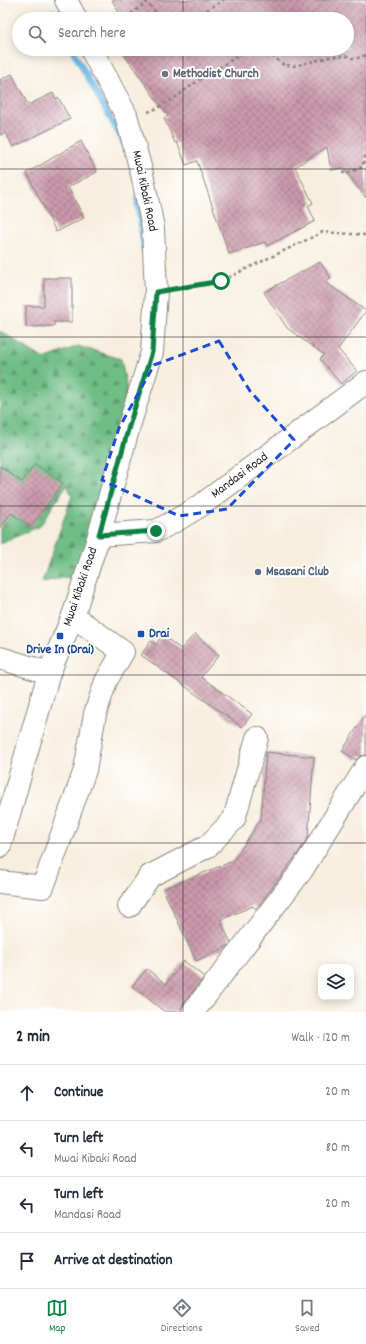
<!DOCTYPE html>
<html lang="en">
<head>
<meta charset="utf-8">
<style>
  body { margin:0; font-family:Dekko,sans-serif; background:#f6f6f7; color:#1f2937 }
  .controls { position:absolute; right:12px; bottom:12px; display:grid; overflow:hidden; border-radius:8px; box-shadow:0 2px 10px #0003 }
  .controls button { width:36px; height:36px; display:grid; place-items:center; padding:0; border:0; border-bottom:1px solid #e0e1e3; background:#fff; color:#1f2937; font:20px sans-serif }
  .stop { position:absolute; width:12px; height:12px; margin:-9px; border:3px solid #0b8043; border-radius:50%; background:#fff }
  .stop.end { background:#0b8043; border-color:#fff; box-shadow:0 1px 4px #0008 }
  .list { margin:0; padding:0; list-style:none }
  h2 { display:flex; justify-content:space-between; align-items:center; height:52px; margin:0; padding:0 16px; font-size:17px }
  h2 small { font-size:13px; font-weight:400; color:#747a83 }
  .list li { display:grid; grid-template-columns:26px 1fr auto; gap:12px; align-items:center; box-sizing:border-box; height:56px; padding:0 16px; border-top:1px solid #e0e1e3 }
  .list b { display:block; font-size:15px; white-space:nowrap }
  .list p { margin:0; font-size:13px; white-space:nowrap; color:#747a83 }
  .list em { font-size:13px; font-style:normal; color:#747a83 }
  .icon { flex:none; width:22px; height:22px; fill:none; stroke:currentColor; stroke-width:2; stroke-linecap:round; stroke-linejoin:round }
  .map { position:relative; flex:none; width:366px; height:1012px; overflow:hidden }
  .search { position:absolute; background:#fff; box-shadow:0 2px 10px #0003; left:12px; right:12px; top:12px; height:44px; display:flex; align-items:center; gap:10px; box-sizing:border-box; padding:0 14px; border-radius:22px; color:#747a83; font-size:15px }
  .sheet { height:276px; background:#fff }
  nav { display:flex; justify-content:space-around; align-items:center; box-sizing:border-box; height:56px; border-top:1px solid #e0e1e3; background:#fff; font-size:11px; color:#747a83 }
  nav a { display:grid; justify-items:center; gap:2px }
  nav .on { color:#0b8043 }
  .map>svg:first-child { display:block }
  .forest { fill:url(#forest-firs); stroke:#466c51 }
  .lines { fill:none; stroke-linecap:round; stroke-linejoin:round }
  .stream { stroke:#65b5e0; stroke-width:6 }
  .building { fill:url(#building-cross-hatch) }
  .minor-casing { stroke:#8a857d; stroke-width:24 }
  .major-casing { stroke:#8a857d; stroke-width:24 }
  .path { stroke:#8a857d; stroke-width:2.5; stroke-dasharray:3 3; stroke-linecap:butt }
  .minor { stroke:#fff; stroke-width:22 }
  .major { stroke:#fff; stroke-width:22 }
  .route { stroke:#0b8043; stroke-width:5 }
  .marked { fill:none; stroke:#1d4ed8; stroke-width:3; stroke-dasharray:8 5; stroke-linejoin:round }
  .grid { fill:none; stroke:#1c1c1c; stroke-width:1; stroke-opacity:0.55 }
  .worship-dot { fill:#6b7280; stroke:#fff; stroke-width:1.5 }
  .service-dot { fill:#5c6f8a; stroke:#fff; stroke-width:1.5 }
  .transit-dot { fill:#1a4fb4; stroke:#fff; stroke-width:1.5 }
  .labels { text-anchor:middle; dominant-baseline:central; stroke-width:4; stroke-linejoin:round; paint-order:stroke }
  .worship-label { font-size:13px; font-weight:bold; fill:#5b616d; stroke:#fff; text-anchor:start }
  .street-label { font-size:13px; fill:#1c1c1c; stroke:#fff }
  .service-label { font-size:13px; font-weight:bold; fill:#4e5e75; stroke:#fff; text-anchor:start }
  .transit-label { font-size:13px; font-weight:bold; fill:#164399; stroke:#fff; text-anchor:start }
</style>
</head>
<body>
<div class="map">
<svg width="366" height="1012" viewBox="0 0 366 1012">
  <defs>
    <pattern id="forest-firs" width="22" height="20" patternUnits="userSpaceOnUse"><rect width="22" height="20" fill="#70bd86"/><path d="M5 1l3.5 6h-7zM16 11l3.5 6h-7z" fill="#5b996d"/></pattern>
    <pattern id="building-cross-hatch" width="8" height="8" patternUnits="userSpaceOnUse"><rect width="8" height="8" fill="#ca9aac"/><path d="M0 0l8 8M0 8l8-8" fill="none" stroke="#a37d8b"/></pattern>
  </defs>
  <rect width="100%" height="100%" fill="#fff"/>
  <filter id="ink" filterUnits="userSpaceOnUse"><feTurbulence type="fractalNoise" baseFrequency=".025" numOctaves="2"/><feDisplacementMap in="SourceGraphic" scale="8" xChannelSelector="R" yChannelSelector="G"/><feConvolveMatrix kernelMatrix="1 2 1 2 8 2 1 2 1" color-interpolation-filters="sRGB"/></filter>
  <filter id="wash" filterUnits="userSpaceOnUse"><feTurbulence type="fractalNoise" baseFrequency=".012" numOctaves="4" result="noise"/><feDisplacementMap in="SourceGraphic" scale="16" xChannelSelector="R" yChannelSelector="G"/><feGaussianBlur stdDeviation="0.9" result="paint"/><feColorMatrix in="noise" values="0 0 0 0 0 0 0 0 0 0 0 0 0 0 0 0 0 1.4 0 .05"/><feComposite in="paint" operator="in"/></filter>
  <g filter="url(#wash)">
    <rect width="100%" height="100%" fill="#f7eede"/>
    <!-- forest -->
    <polygon class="forest" points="0,331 44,359 78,346 121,359 131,411 86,574 42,582 72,496 67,484 40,526 0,544 0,376 2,376 0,363"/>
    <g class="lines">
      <!-- stream -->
      <g class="stream">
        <polyline points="53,12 57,19"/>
        <polyline points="72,49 125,145"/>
        <polyline points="137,200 144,250"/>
      </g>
    </g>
    <g id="blocks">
      <!-- building -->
      <g class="building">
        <polygon points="112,0 366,0 366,198 343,168 331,170 327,147 295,167 313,203 308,206 315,221 267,246 265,242 229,254 197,161 186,165 177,142 175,143 164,118 168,116 120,49 347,49 347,19 116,19 121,16"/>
        <polygon points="12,74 28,105 53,93 56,99 58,97 70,119 13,147 6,133 0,135 0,80"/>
        <polygon points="81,141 97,172 68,187 84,218 56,232 27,173"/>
        <polygon points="320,262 331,278 325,282 366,311 338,349 357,371 341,384 320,359 324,355 287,328 264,292"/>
        <polygon points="44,278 72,278 72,322 54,322 54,326 26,327 26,306 44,306"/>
        <polygon points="35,464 63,483 31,527 11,513 0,528 0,466 22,482"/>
        <polygon points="195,634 219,655 201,677 252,714 242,727 141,655 151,641 156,645 162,635 181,649"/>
        <polygon points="366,714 366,755 360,756 356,760 342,751"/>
        <polygon points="266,752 314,757 308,837 298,853 256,909 253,906 220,920 231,943 228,946 196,961 163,889 233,861 261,819"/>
        <polygon points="184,961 204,977 183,1004 181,1012 165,1012 132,986 147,969 166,984"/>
      </g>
    </g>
  </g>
  <g filter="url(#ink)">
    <use href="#blocks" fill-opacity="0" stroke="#8a857d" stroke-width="1"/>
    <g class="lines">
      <defs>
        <g id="minor">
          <polyline points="99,535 156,531 175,521 200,506 366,382"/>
          <polyline points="0,882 43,887 85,770 95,714 106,681 123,652 73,616"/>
          <polyline points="129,906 150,876 208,846 234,819 257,738"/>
          <polyline points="193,1012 302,870 366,767"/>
        </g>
        <g id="major">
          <polyline points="66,0 76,19"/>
          <polyline points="0,658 49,673"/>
          <polyline points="0,846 49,673 73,616 99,535 129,426 152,352 156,292 153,228 142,174 126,115 91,49"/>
        </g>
      </defs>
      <!-- minor casing -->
      <use href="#minor" class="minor-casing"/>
      <!-- major casing -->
      <use href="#major" class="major-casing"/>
      <!-- path -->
      <g class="path">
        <polyline points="108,19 117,16 122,17 132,13 147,2 157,14 167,19"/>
        <polyline points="191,19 224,0"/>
        <polyline points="262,49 284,65 294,66 330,57 347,56 355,59 366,55"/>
        <path d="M148,112C169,104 186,89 205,76C218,67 234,61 245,49"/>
        <polyline points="342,173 351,172 362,167 366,154"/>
        <polyline points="176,289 221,281 323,232 366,235"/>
      </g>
      <!-- minor -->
      <use href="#minor" class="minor"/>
      <!-- major -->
      <use href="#major" class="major"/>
    </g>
  </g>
  <g class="lines" filter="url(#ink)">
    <!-- route -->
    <polyline class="route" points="156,531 99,535 129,426 152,352 156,292 221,281"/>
  </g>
  <!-- marked area -->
  <path class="marked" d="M219,341L250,391L294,440L227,509L179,516L102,480L119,428L154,365Z"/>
  <!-- grid -->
  <path class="grid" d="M183,0V19M183,49V1012M0,169H366M0,337H366M0,506H366M0,675H366M0,843H366"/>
  <!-- markers -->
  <circle class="worship-dot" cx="165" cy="74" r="4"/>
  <circle class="service-dot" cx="258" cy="572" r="4"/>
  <g class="transit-dot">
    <rect x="137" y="630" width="8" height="8" rx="2"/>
    <rect x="56" y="632" width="8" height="8" rx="2"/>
  </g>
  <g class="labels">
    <!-- worship labels -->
    <g class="worship-label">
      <text x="173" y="74">Methodist Church</text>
    </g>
    <!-- street labels -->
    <g class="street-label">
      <text transform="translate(144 191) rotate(78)">Mwai Kibaki Road</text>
      <text transform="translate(240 476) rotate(-37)">Mandasi Road</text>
      <text transform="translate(81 587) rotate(-71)">Mwai Kibaki Road</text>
    </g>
    <!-- service labels -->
    <g class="service-label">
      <text x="266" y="572">Msasani Club</text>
    </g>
    <!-- transit labels -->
    <g class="transit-label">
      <text x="149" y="634">Drai</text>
      <text x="60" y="650" text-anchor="middle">Drive In (Drai)</text>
    </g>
  </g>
</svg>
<div class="controls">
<button><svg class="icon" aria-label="layers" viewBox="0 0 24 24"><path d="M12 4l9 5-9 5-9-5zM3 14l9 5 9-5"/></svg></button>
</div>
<div class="stop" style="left:221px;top:281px"></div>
<div class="stop end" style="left:156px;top:531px"></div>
<div class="search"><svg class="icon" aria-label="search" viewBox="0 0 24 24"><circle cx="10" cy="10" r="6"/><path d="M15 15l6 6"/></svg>Search here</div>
</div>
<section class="sheet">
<h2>2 min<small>Walk · 120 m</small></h2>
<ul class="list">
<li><svg class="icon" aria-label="ahead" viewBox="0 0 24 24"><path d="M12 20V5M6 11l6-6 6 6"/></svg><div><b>Continue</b></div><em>20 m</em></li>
<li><svg class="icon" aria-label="left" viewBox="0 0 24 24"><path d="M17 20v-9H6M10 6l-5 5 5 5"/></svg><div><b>Turn left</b><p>Mwai Kibaki Road</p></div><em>80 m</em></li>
<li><svg class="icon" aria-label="left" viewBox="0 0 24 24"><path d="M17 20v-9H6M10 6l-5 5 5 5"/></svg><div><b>Turn left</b><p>Mandasi Road</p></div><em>20 m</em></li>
<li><svg class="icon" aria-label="arrive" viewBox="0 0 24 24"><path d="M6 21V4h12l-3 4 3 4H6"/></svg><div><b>Arrive at destination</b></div></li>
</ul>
</section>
<nav>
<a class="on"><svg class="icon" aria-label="map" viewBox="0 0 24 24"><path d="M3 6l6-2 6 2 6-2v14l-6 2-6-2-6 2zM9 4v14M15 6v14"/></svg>Map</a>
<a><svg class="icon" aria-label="directions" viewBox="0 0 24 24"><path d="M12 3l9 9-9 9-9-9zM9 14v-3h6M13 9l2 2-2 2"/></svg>Directions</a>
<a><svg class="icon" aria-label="saved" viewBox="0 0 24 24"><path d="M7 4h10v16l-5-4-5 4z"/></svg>Saved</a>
</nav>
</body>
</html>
